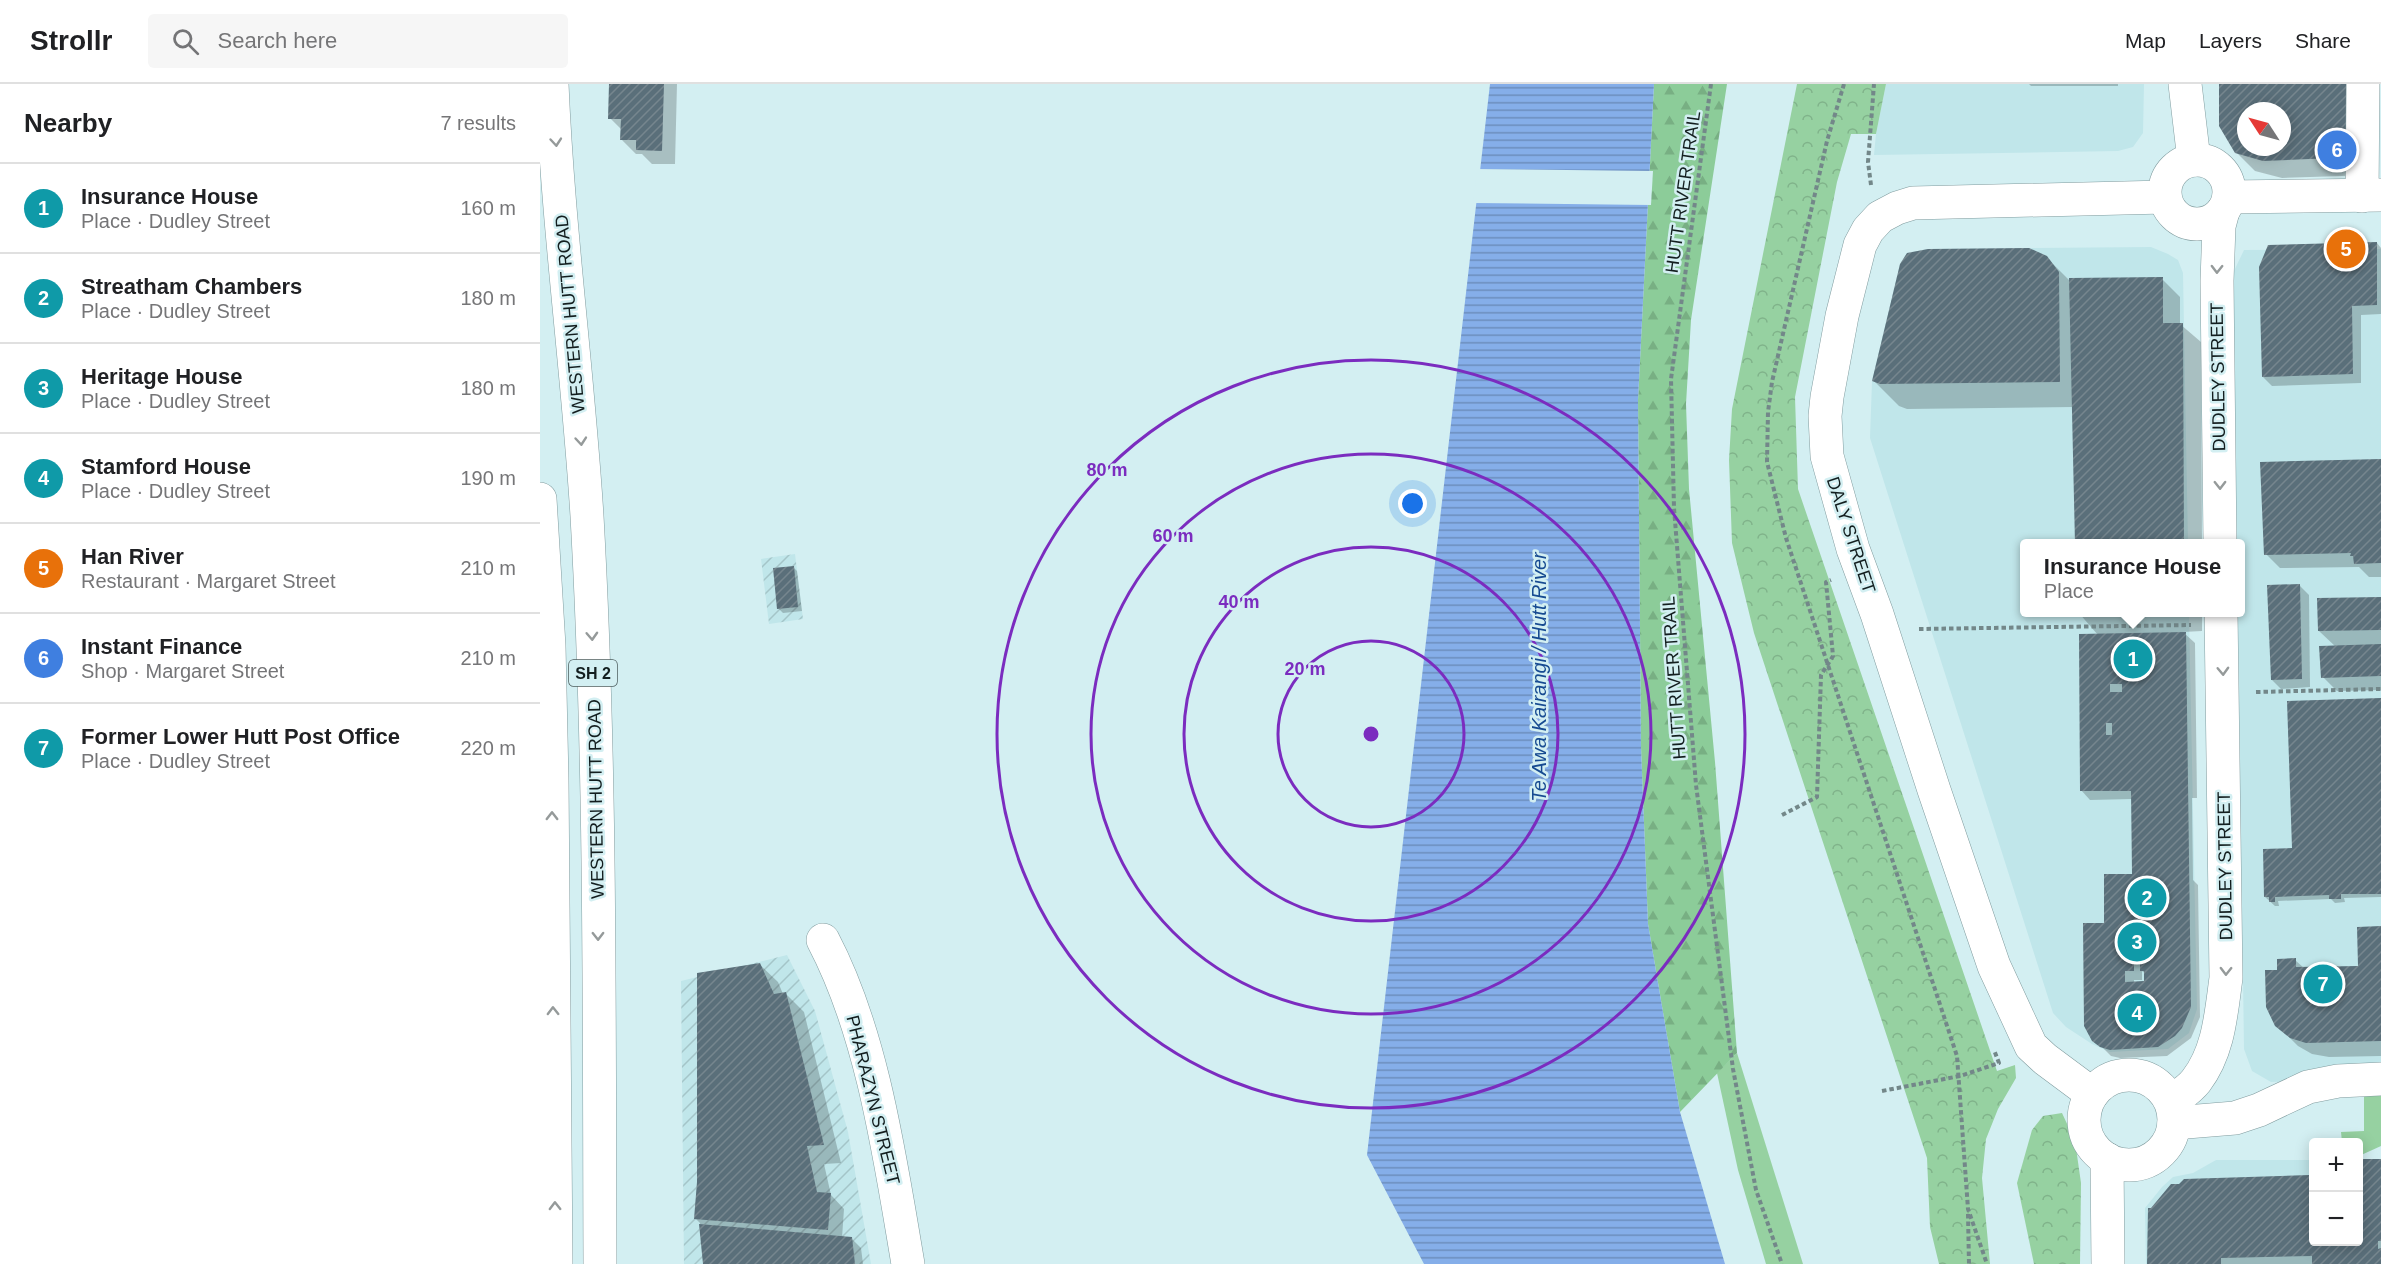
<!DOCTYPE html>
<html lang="en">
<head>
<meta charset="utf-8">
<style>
  body { margin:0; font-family:Helvetica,sans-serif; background:#f6f6f6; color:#202124 }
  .controls { position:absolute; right:18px; bottom:18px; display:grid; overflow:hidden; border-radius:6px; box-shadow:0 3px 15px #0003 }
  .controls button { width:54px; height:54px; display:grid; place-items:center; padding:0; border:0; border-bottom:2px solid #e0e0e0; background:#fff; color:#202124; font:30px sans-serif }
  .compass { position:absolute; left:1697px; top:18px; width:54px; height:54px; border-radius:50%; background:#fff; box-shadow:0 3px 15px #0003; rotate:306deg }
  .you { position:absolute; left:873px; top:420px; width:21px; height:21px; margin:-15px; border:4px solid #fff; border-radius:50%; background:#1a73e8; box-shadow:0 0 0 9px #1a73e833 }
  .badge { display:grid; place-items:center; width:39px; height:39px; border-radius:50%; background:#9c2884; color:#fff; font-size:20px; font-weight:700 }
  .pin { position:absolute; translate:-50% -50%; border:3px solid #fff; box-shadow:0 2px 6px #0006 }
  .popup { position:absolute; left:1480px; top:455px; width:225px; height:78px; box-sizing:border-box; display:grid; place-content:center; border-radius:6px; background:#fff; filter:drop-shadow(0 2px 4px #0005); font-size:20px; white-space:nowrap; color:#757577 }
  .popup b { font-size:22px; color:#202124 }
  .popup::after { content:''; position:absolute; left:50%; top:100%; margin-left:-12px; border:12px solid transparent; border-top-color:#fff }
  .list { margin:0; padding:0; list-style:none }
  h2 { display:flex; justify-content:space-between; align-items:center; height:78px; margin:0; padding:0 24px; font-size:26px }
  h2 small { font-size:20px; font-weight:400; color:#757577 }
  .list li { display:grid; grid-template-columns:39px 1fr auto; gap:18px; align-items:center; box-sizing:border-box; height:90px; padding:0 24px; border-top:2px solid #e0e0e0 }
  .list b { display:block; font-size:22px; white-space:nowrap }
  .list p { margin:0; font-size:20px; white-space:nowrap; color:#757577 }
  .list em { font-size:20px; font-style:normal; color:#757577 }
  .icon { flex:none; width:33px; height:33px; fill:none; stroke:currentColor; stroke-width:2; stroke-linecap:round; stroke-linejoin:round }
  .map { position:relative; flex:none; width:1841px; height:1180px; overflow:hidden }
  header { display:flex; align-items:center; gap:36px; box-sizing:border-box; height:84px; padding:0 30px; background:#fff; border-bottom:2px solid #e0e0e0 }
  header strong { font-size:28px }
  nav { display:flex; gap:33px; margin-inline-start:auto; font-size:21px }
  .search { width:420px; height:54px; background:#f6f6f6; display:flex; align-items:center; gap:15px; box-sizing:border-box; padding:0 21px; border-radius:6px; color:#757577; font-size:22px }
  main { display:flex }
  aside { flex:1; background:#fff }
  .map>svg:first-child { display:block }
  .built { fill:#c0e6ea }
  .industrial { fill:url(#industrial-furrows) }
  .green { fill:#96d1a1 }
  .forest { fill:url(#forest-firs) }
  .park { fill:url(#park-crowns) }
  .water { fill:url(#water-rules) }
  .pier { fill:#d3eff2 }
  .shadow { fill:#0003; fill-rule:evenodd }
  .building { fill:url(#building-hatch); fill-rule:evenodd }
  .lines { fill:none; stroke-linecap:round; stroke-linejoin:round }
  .minor-casing { stroke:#819c9f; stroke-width:34 }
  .major-casing { stroke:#819c9f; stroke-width:34 }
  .highway-casing { stroke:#819c9f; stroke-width:34 }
  .path { stroke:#738789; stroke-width:4; stroke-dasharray:4.5 3; stroke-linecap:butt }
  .minor { stroke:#fff; stroke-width:33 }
  .major { stroke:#fff; stroke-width:33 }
  .highway { stroke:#fff; stroke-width:33 }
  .oneway { stroke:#959a9a }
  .ring { fill:none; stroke:#7b2cbf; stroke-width:3 }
  .labels { text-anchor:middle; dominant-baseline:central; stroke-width:5; stroke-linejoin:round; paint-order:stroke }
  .shield { fill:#d3eff2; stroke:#4d5d5e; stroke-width:1.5 }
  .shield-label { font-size:16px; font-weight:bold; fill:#131e1f }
  .street-label { font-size:18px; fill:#131e1f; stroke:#d3eff2 }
  .water-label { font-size:20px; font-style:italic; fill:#174b91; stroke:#d3eff2 }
  .centre { fill:#7b2cbf; stroke:#d3eff2; stroke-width:3 }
  .ring-label { font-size:18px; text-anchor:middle; font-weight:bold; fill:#7b2cbf; stroke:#d3eff2; stroke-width:5; stroke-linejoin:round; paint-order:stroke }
</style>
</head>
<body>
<header>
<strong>Strollr</strong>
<div class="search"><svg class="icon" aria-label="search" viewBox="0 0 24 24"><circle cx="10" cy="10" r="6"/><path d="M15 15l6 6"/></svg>Search here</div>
<nav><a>Map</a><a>Layers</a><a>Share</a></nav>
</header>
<main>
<aside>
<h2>Nearby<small>7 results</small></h2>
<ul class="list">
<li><span class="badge" style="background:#0f9aa8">1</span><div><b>Insurance House</b><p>Place · Dudley Street</p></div><em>160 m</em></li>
<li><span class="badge" style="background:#0f9aa8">2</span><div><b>Streatham Chambers</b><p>Place · Dudley Street</p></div><em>180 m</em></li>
<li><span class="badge" style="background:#0f9aa8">3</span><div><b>Heritage House</b><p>Place · Dudley Street</p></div><em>180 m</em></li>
<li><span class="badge" style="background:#0f9aa8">4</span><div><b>Stamford House</b><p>Place · Dudley Street</p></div><em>190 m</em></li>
<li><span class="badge" style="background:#e8710a">5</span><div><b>Han River</b><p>Restaurant · Margaret Street</p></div><em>210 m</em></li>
<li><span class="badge" style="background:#3f7fe0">6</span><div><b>Instant Finance</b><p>Shop · Margaret Street</p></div><em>210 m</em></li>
<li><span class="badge" style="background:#0f9aa8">7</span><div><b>Former Lower Hutt Post Office</b><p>Place · Dudley Street</p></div><em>220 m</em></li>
</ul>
</aside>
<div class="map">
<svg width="1841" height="1180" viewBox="0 0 1841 1180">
  <defs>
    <pattern id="industrial-furrows" width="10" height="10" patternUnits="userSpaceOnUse" patternTransform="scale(1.5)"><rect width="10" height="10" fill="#c0e6ea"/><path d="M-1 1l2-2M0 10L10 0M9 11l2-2" fill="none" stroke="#a4c5c8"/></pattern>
    <pattern id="forest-firs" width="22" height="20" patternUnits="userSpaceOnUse" patternTransform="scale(1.5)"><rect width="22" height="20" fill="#8ccc99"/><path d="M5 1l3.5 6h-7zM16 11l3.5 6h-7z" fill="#78af83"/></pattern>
    <pattern id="park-crowns" width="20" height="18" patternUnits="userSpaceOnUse" patternTransform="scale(1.5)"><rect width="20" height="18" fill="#96d1a1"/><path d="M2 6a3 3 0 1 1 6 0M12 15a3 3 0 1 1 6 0" fill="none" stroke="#80b38a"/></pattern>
    <pattern id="water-rules" width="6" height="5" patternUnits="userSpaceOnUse" patternTransform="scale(1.5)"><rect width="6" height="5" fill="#85aee9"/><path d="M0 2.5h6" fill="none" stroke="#6c8dbc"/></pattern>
    <pattern id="building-hatch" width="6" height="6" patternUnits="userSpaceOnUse" patternTransform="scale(1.5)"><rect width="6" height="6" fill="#5a6f7a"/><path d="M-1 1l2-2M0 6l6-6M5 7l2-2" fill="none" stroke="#76868e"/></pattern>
  </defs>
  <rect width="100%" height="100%" fill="#d3eff2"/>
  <!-- built -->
  <g class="built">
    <polygon points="1346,0 1604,0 1603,49 1593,63 1578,67 1334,71 1336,50"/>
    <polygon points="1611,163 1628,170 1638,176 1643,189 1648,459 1485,460 1485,528 1649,529 1657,925 1649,949 1628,965 1570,968 1552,960 1526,943 1513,929 1330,354 1332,297 1360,180 1367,169 1388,165"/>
    <polygon points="1841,165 1841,994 1731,998 1712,987 1704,965 1698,529 1701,528 1701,460 1697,459 1693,189 1704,166"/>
    <polygon points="1841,1075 1841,1180 1606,1180 1605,1124 1622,1103 1633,1093 1653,1089 1676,1076 1773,1076 1774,1158 1818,1158"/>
  </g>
  <!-- industrial -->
  <g class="industrial">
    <polygon points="255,470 263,535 229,540 221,475"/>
    <polygon points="247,871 275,927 308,1048 331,1180 144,1180 141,897"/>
  </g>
  <!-- green -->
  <g class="green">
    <polygon points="1197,969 1263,1180 1226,1180 1198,1086 1177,989"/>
    <polygon points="1841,1010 1841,1062 1819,1072 1818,1058 1802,1058 1801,1048 1824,1047 1824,1011"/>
  </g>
  <!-- forest -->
  <polygon class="forest" points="1114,0 1187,0 1151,236 1146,320 1149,405 1175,678 1197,969 1140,1028 1108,840 1101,663 1098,316"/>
  <!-- park -->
  <g class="park">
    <polygon points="1257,0 1346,0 1336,50 1311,50 1297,98 1255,313 1258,405 1457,987 1475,981 1476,994 1458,1025 1446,1055 1442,1094 1450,1180 1399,1180 1390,1143 1387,1074 1214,549 1192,459 1189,376 1192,325"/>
    <polygon points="1522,1029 1535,1057 1541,1099 1540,1180 1494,1180 1477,1099 1492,1046 1503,1032"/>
  </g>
  <!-- water -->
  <polygon class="water" points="950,0 1114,0 1098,316 1101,663 1108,840 1140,1028 1185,1180 884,1180 827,1071"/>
  <!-- pier -->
  <polygon class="pier" points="937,85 1113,87 1111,121 933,119"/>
  <!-- shadow -->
  <g class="shadow">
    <polygon points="71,0 137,0 135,80 112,80 102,70 96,70 82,56 82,46 70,34"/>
    <polygon points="1489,0 1578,0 1578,2 1491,2"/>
    <path d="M1681,0H1833L1834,91L1742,94L1715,87L1696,68ZM1706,27H1742V63H1706Z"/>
    <polygon points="1837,159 1841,164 1841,230 1821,231 1821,299 1732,302 1723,293"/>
    <polygon points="1506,173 1531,198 1622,195 1640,213 1640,240 1661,258 1662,460 1536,460 1533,323 1367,325 1359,322 1333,296"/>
    <polygon points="1841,376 1841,493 1829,493 1819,483 1740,484 1726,470"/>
    <polygon points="253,483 257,487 262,527 243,529 239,525"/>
    <polygon points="1760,502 1769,511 1770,603 1741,605 1732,596"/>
    <polygon points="1841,514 1841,606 1797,607 1783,593 1796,563 1779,547"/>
    <path d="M1538,528H1662V547L1643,548L1655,559L1657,714H1652L1653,796L1658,801L1660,933L1651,954L1627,972L1580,974L1571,972L1548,949L1566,840L1594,792L1592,715L1550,716L1541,706L1558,551ZM1602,887L1606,890L1605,901L1594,899V896H1602Z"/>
    <polygon points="1841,615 1841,813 1804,814 1805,818 1795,819 1791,815 1738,817 1739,822 1735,822 1725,813 1756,765"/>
    <polygon points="1841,844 1841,972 1789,973 1772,970 1758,962 1744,948 1738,888 1755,876 1764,884 1819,884"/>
    <polygon points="219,880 238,898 243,910 246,910 264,928 301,1079 284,1080 291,1111 304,1125 302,1154 311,1154 321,1164 323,1180 164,1180 160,1139 155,1134"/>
    <polygon points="1841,1077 1841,1180 1609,1180 1774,1158 1818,1158"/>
  </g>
  <!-- building -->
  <g class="building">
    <polygon points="69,0 124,0 122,67 96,66 96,56 80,56 81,35 68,35"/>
    <path d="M1679,0H1816L1817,73L1723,77L1695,69L1679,42ZM1706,27H1742V63H1706Z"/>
    <polygon points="1837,158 1837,221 1812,222 1813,290 1722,293 1719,183 1728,161"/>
    <polygon points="1489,164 1507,172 1519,188 1520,298 1340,300 1332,297 1360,180 1367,169 1388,165"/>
    <polygon points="1623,193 1623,239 1643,239 1644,460 1535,460 1529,194"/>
    <polygon points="1841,375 1841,479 1814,480 1813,472 1810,472 1811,469 1724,471 1720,378"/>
    <polygon points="254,482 258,523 237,525 233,484"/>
    <polygon points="1760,500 1762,595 1731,596 1727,501"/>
    <polygon points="1841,513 1841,546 1778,547 1777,514"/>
    <polygon points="1536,528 1598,528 1598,531 1536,532"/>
    <path d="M1646,548L1651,923L1642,944L1635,952L1618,963L1570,966L1560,963L1552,957L1544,942L1543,839H1564V790H1592L1591,707H1540L1539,550ZM1570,600H1582V608H1570ZM1566,639H1572V651H1566ZM1594,878H1600V887H1604V897L1585,898V887H1594Z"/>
    <polygon points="1841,560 1841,592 1781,594 1779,562"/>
    <polygon points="1841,614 1841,810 1801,810 1801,815 1789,815 1789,811 1735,813 1735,818 1729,818 1729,813 1724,813 1723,765 1752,764 1747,617"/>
    <polygon points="1841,842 1841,957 1766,959 1750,954 1735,942 1726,923 1725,886 1737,886 1737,875 1756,874 1756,883 1818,882 1817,843"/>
    <polygon points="220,879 234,910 246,908 284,1061 267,1062 277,1108 291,1109 288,1146 154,1135 157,1098 157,889"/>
    <polygon points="1818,1075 1841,1075 1841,1157 1838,1157 1838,1165 1841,1164 1841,1180 1772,1180 1772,1172 1681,1174 1681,1180 1607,1180 1608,1124 1611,1124 1631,1100 1639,1100 1644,1095 1770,1091 1769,1076 1774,1076 1774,1158 1818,1158"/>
    <polygon points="159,1140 312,1153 315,1180 163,1180"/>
  </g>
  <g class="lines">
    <defs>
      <g id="minor">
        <polyline points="1822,112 1823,0"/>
        <polyline points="1689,113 1841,111"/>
        <polyline points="1634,1039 1695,1034 1719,1026 1768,1003 1798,997 1841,995"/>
      </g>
      <g id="major">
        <polyline points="1645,0 1654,76"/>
        <circle cx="1657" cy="108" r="32"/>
        <polyline points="1680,460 1677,197 1679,142 1683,127"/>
        <path d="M283,856C333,951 350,1075 368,1180"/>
        <circle cx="1589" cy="1036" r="45"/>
        <polyline points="1552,1010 1505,975 1491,962 1454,882 1394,706 1337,530 1313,465 1287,372 1285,332 1287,313 1302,232 1320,161 1328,146 1340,133 1357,124 1373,119 1625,113"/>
        <path d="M1631,1018C1639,1012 1650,1005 1656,997C1679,967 1681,930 1686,894L1681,528"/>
        <polyline points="1567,1075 1568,1180"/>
      </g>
      <g id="highway">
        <path d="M12,0C18,144 38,288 47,432C61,681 59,931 60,1180"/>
        <polyline points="0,415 9,562 12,696 16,1180"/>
      </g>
    </defs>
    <!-- minor casing -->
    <use href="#minor" class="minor-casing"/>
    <!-- major casing -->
    <use href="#major" class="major-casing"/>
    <!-- highway casing -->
    <use href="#highway" class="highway-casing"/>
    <!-- path -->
    <g class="path">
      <polyline points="1171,0 1131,295 1134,424 1156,701 1193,985 1216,1106 1242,1180"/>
      <polyline points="1304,0 1287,57 1232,298 1228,328 1227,378 1246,454 1417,972 1428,1125 1447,1180"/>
      <polyline points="1331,101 1328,78 1334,0"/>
      <polyline points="1379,545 1651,541"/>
      <polyline points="1716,608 1841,605"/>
      <polyline points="1242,731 1277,713 1281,591 1293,572 1286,498 1291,496"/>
      <polyline points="1342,1007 1420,992 1459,979 1454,966"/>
      <polyline points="1428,1130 1429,1180"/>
    </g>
    <!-- minor -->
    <use href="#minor" class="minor"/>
    <!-- major -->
    <use href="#major" class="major"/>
    <!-- highway -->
    <use href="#highway" class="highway"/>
  </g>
  <!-- one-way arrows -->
  <defs><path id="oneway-chevron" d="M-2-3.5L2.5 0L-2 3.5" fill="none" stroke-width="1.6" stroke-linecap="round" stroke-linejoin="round" transform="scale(1.5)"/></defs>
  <g class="oneway">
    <use href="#oneway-chevron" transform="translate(16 58) rotate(85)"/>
    <use href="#oneway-chevron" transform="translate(1677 185) rotate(91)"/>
    <use href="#oneway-chevron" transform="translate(41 357) rotate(85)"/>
    <use href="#oneway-chevron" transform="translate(1680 401) rotate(89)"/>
    <use href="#oneway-chevron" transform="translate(52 552) rotate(87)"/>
    <use href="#oneway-chevron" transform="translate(1683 587) rotate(88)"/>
    <use href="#oneway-chevron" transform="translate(12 732) rotate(-90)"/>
    <use href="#oneway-chevron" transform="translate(58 852) rotate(89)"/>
    <use href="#oneway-chevron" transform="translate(1686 887) rotate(91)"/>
    <use href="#oneway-chevron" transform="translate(13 927) rotate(-91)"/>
    <use href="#oneway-chevron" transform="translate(15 1122) rotate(-91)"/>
  </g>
  <!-- distance rings -->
  <g class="ring">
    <circle cx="831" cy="650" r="93"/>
    <circle cx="831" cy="650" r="187"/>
    <circle cx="831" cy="650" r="280"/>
    <circle cx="831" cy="650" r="374"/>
  </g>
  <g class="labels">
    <!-- shield labels -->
    <rect class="shield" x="29" y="576" width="48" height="26" rx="4.5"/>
    <g class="shield-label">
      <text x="53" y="589">SH 2</text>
    </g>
    <!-- street labels -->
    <g class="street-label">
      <text transform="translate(1143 108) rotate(-82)">HUTT RIVER TRAIL</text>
      <text transform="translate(30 230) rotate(-95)">WESTERN HUTT ROAD</text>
      <text transform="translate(1678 293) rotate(-91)">DUDLEY STREET</text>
      <text transform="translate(1311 451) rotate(72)">DALY STREET</text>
      <text transform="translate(1134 594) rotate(-94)">HUTT RIVER TRAIL</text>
      <text transform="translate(56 715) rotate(-91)">WESTERN HUTT ROAD</text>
      <text transform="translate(1685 782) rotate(-91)">DUDLEY STREET</text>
      <text transform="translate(333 1016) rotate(76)">PHARAZYN STREET</text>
    </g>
    <!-- water labels -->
    <g class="water-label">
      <text transform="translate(999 593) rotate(-90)">Te Awa Kairangi / Hutt River</text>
    </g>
  </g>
  <circle cx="831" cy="650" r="9" class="centre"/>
  <g class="ring-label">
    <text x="567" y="392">80 m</text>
    <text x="633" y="458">60 m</text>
    <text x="699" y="524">40 m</text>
    <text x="765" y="591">20 m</text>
  </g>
</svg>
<div class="controls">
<button>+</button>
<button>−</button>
</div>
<svg class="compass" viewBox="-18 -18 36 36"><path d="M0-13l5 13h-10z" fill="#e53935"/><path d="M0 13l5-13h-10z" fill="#757577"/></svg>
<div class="you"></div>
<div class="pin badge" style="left:1593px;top:575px;background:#0f9aa8">1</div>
<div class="popup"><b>Insurance House</b>Place</div>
<div class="pin badge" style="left:1607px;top:814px;background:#0f9aa8">2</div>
<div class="pin badge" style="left:1597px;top:858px;background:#0f9aa8">3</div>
<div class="pin badge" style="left:1597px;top:929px;background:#0f9aa8">4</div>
<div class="pin badge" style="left:1806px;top:165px;background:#e8710a">5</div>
<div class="pin badge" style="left:1797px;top:66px;background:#3f7fe0">6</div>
<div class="pin badge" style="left:1783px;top:900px;background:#0f9aa8">7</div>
</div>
</main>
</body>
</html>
